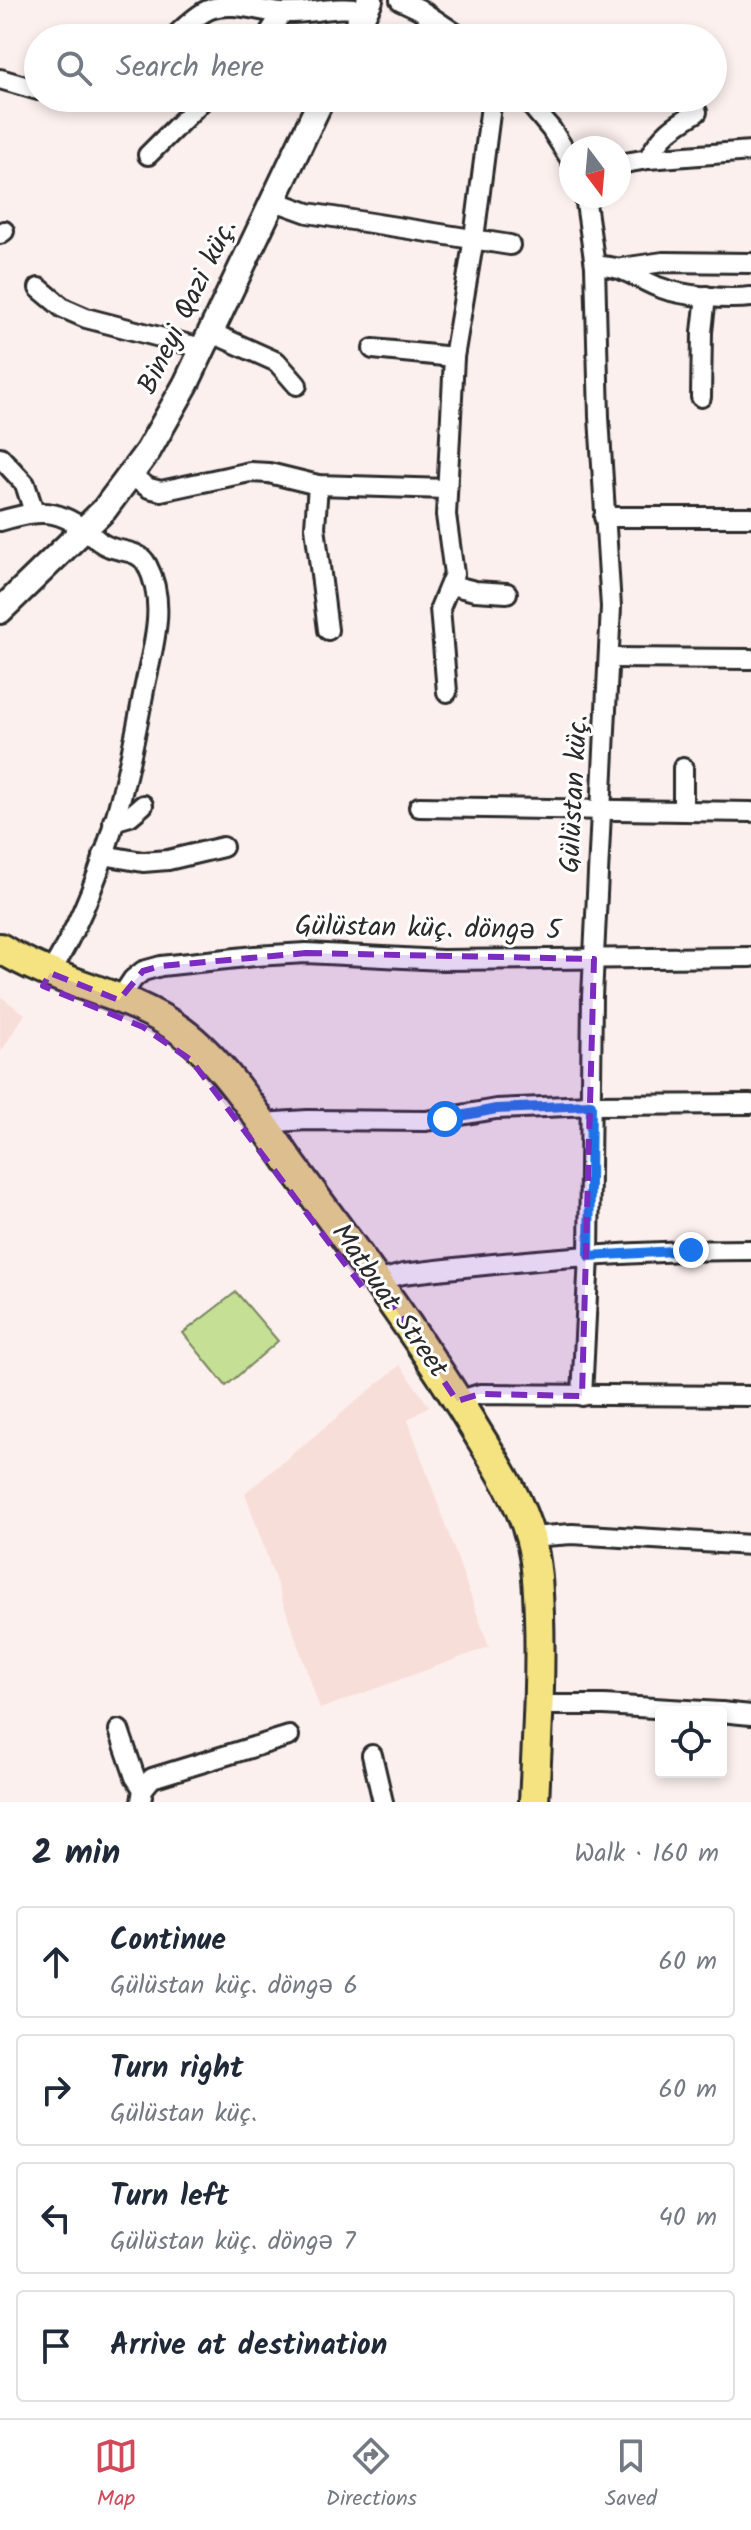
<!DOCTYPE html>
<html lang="en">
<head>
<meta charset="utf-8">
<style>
  body { margin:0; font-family:Kalam,sans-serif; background:#f6f6f7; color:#1f2937 }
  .controls { position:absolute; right:24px; bottom:24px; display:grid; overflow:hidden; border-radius:8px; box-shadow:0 4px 12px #0003 }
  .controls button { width:72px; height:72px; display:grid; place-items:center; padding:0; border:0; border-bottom:2px solid #e0e1e3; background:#fff; color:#1f2937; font:40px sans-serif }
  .compass { position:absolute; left:559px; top:136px; width:72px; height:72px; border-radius:50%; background:#fff; box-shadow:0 4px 12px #0003; rotate:164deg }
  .stop { position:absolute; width:24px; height:24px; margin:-18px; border:6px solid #1a73e8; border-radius:50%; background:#fff }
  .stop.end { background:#1a73e8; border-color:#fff; box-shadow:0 2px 8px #0008 }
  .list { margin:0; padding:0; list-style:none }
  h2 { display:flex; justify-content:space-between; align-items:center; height:104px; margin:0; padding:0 32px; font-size:34px }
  h2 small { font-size:26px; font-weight:400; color:#747a83 }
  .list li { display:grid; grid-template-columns:52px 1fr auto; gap:24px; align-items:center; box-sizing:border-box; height:112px; margin:0 16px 16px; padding:0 16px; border:2px solid #e0e1e3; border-radius:8px }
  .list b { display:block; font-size:30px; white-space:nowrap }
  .list p { margin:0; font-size:26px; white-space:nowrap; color:#747a83 }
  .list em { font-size:26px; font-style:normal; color:#747a83 }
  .icon { flex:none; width:44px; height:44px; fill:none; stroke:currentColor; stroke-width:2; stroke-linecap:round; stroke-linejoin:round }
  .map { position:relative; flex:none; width:751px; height:1802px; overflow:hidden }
  .search { position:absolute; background:#fff; box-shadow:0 4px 12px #0003; left:24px; right:24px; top:24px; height:88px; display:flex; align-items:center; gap:20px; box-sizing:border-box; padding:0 28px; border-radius:44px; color:#747a83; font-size:30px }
  .sheet { height:616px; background:#fff }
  nav { display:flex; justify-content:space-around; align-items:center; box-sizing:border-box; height:112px; border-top:2px solid #e0e1e3; background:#fff; font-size:22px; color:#747a83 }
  nav a { display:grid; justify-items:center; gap:4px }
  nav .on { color:#d1495b }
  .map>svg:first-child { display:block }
  .built { fill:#f8ded9 }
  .green { fill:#c5df95; stroke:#788560; stroke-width:2 }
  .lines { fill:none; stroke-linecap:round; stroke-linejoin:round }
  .minor-casing { stroke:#2b2b2b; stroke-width:24 }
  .secondary-casing { stroke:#2b2b2b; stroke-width:30 }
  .primary-casing { stroke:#2b2b2b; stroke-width:34 }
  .minor { stroke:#fff; stroke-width:18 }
  .secondary { stroke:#fff; stroke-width:24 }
  .primary { stroke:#f5e382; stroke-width:28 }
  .route { stroke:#1a73e8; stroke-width:10 }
  .marked { fill:#7b2cbf; fill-opacity:0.2; stroke:#7b2cbf; stroke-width:6; stroke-dasharray:16 10; stroke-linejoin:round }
  .labels { text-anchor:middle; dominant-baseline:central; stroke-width:6; stroke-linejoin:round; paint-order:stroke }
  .street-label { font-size:28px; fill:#2b2b2b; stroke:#fff }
</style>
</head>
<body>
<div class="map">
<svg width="751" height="1802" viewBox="0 0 751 1802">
  <rect width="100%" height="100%" fill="#fcf0ee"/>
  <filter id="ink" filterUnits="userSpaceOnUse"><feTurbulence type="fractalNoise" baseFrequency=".0125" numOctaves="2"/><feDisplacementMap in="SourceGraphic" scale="16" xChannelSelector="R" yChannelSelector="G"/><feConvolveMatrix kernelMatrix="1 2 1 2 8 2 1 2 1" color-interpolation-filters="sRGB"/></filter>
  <g filter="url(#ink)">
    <!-- built -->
    <g class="built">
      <polygon points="0,996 25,1014 0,1053"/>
      <polygon points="400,1365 429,1406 408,1420 489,1647 320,1709 245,1493"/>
    </g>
    <!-- green -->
    <polygon class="green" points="236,1292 278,1341 226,1386 183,1333"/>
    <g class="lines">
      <defs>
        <g id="minor">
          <polyline points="400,0 419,9 462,38"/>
          <path d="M173,38C183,29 195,16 208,10C232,0 259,12 283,13C314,14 333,5 366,10"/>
          <polyline points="266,38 282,13"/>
          <polyline points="0,79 38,90"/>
          <polyline points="525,98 551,129 571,160"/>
          <polyline points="148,155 205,98"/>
          <path d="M648,159C661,134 674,126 697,112"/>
          <polyline points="619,164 648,159 751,151"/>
          <polyline points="272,200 308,213 510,245"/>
          <polyline points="0,234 4,231"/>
          <path d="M595,266C623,265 634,277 658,287C682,296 726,300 751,297"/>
          <polyline points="622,268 663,262 751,263"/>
          <polyline points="39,288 63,308 86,318 202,348"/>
          <polyline points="210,332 277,362 297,385"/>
          <polyline points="373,349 454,357"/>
          <polyline points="701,397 702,332 706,296"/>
          <polyline points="0,457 25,484 34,512"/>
          <polyline points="131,476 149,488 161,491 250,472 269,473 318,485 447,489"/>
          <polyline points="318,485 315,527 328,630"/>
          <polyline points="604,517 751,517"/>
          <path d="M0,521C48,507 62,510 100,542C115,554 138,547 147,565C168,604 152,650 144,690C126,787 103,888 50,973"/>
          <polyline points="451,585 475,591 507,593"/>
          <polyline points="610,658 751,659"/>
          <polyline points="447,692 440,608 454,574 446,515 454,357 474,238 492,98"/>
          <polyline points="419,807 751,812"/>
          <polyline points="683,811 683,768"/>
          <polyline points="113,821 130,816 143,805"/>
          <polyline points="103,855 143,862 168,860 223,847"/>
          <polyline points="119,1000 133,979 143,971 161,966 255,956 306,953 442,960 751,957"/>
          <polyline points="262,1123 307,1120 426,1121 496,1109 591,1105 751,1104"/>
          <path d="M377,1281L403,1274C518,1260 635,1250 751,1250"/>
          <polyline points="582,1396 589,1256 592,997 611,607 599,417 595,266 585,196"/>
          <polyline points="457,1401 480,1394 751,1396"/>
          <polyline points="530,1537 572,1534 751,1545"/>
          <polyline points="539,1705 604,1705 720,1712"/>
          <polyline points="721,1712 751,1715"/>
          <polyline points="119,1730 135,1777 143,1789"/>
          <polyline points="372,1755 383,1802"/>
          <polyline points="141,1802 143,1789 152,1778 289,1736"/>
        </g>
        <g id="secondary">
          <polyline points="352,38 370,0"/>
          <polyline points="0,611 104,510 148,451 186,384 322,98"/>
        </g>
        <path id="primary" d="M0,948C56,984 128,992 181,1031C226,1064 263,1125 296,1171C356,1252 416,1333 469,1419C491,1456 518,1494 530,1537C537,1562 538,1589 539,1615C541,1677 537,1740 534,1802"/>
      </defs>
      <!-- minor casing -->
      <use href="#minor" class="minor-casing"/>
      <!-- secondary casing -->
      <use href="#secondary" class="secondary-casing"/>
      <!-- primary casing -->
      <use href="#primary" class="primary-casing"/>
      <!-- minor -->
      <use href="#minor" class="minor"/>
      <!-- secondary -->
      <use href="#secondary" class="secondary"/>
      <!-- primary -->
      <use href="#primary" class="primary"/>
    </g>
  </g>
  <g class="lines" filter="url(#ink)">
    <!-- route -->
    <polyline class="route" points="445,1119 496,1109 591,1105 589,1256 691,1250"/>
  </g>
  <!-- marked area -->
  <path class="marked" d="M306,953L594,959L582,1396L480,1394L457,1401L377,1281L364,1289L191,1060L143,1027L43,986L50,973L119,1000L143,971L161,966Z"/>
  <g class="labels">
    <!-- street labels -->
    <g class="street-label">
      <text transform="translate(188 307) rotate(-64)">Bineyi Qazi küç.</text>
      <text transform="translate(575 794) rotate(-87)">Gülüstan küç.</text>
      <text transform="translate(428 929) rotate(1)">Gülüstan küç. döngə 5</text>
      <text transform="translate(389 1301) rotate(55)">Matbuat Street</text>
    </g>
  </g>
</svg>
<div class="controls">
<button><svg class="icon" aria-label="locate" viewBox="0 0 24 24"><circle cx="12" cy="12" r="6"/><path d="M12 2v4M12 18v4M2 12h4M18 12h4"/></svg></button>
</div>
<svg class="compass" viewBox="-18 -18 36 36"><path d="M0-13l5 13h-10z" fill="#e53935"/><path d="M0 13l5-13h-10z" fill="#747a83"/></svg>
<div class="stop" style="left:445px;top:1119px"></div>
<div class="stop end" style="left:691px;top:1250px"></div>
<div class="search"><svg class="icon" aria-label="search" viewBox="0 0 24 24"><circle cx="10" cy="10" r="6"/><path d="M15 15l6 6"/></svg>Search here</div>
</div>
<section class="sheet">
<h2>2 min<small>Walk · 160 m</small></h2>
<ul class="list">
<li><svg class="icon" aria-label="ahead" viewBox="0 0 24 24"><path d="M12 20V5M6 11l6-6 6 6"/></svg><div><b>Continue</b><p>Gülüstan küç. döngə 6</p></div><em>60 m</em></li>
<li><svg class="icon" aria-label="right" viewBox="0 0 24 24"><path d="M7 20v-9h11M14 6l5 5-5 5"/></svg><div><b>Turn right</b><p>Gülüstan küç.</p></div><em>60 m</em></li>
<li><svg class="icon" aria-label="left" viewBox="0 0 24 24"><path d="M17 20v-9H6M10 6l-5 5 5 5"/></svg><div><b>Turn left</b><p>Gülüstan küç. döngə 7</p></div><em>40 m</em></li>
<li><svg class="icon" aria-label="arrive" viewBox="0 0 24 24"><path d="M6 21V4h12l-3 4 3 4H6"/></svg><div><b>Arrive at destination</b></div></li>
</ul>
</section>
<nav>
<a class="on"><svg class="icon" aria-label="map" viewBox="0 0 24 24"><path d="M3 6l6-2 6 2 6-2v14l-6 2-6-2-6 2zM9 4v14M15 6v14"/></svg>Map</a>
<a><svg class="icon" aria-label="directions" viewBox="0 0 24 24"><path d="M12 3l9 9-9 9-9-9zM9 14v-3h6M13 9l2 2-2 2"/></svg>Directions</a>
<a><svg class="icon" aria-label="saved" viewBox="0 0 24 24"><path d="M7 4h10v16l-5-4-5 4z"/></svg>Saved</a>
</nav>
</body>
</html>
